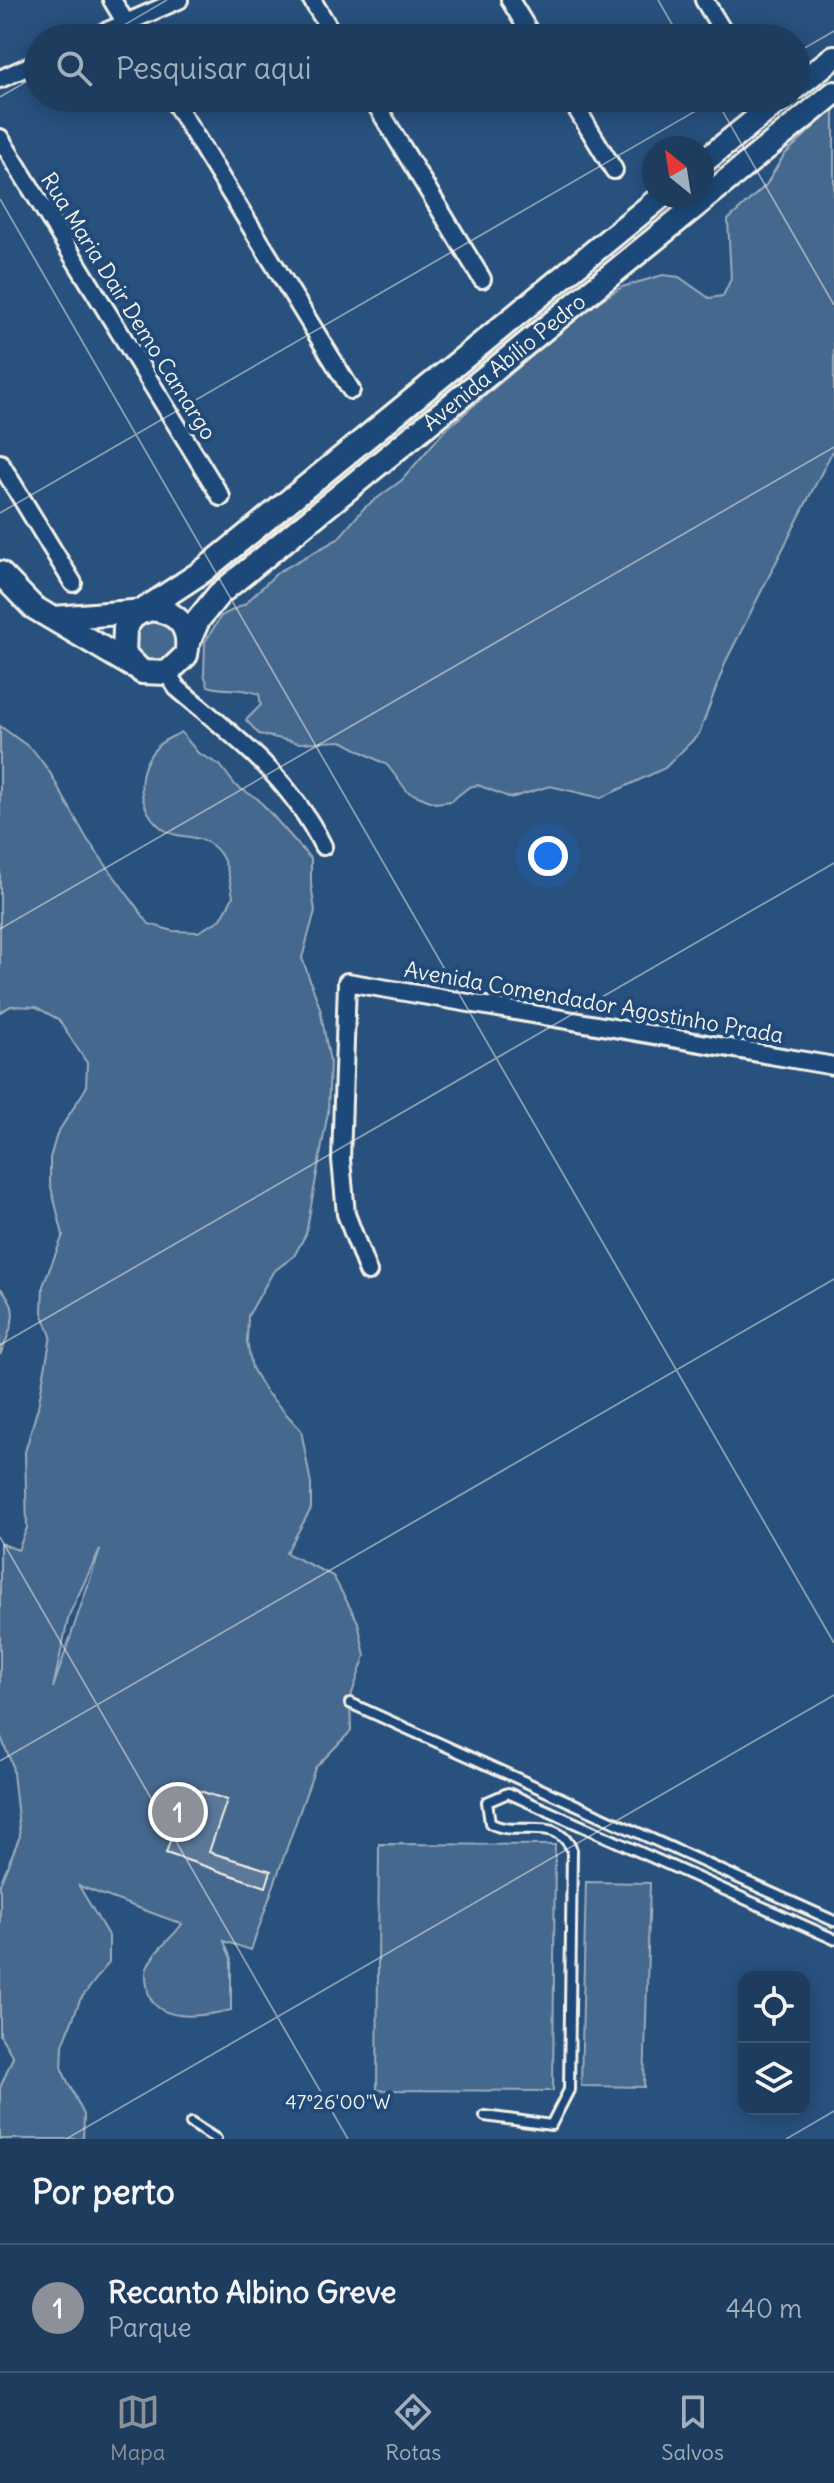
<!DOCTYPE html>
<html lang="pt">
<head>
<meta charset="utf-8">
<style>
  body { margin:0; font-family:Delius,sans-serif; background:#2b4867; color:#f1f3f6 }
  .controls { position:absolute; right:24px; bottom:24px; display:grid; overflow:hidden; border-radius:16px; box-shadow:0 4px 20px #0003 }
  .controls button { width:72px; height:72px; display:grid; place-items:center; padding:0; border:0; border-bottom:2px solid #3c5673; background:#1e3d5e; color:#f1f3f6; font:40px sans-serif }
  .compass { position:absolute; left:642px; top:136px; width:72px; height:72px; border-radius:50%; background:#1e3d5e; box-shadow:0 4px 20px #0003; rotate:330deg }
  .you { position:absolute; left:548px; top:856px; width:28px; height:28px; margin:-20px; border:6px solid #fff; border-radius:50%; background:#1a73e8; box-shadow:0 0 0 12px #1a73e833 }
  .badge { display:grid; place-items:center; width:52px; height:52px; border-radius:50%; background:#8c9099; color:#fff; font-size:26px; font-weight:700 }
  .pin { position:absolute; translate:-50% -50%; border:4px solid #fff; box-shadow:0 2px 8px #0006 }
  .list { margin:0; padding:0; list-style:none }
  h2 { display:flex; justify-content:space-between; align-items:center; height:104px; margin:0; padding:0 32px; font-size:34px }
  h2 small { font-size:26px; font-weight:400; color:#a1aebc }
  .list li { display:grid; grid-template-columns:52px 1fr auto; gap:24px; align-items:center; box-sizing:border-box; height:128px; padding:0 32px; border-top:2px solid #3c5673 }
  .list b { display:block; font-size:30px; white-space:nowrap }
  .list p { margin:0; font-size:26px; white-space:nowrap; color:#a1aebc }
  .list em { font-size:26px; font-style:normal; color:#a1aebc }
  .icon { flex:none; width:44px; height:44px; fill:none; stroke:currentColor; stroke-width:2; stroke-linecap:round; stroke-linejoin:round }
  .map { position:relative; flex:none; width:834px; height:2139px; overflow:hidden }
  .search { position:absolute; background:#1e3d5e; box-shadow:0 4px 20px #0003; left:24px; right:24px; top:24px; height:88px; display:flex; align-items:center; gap:20px; box-sizing:border-box; padding:0 28px; border-radius:44px; color:#a1aebc; font-size:30px }
  .sheet { height:232px; background:#1e3d5e }
  nav { display:flex; justify-content:space-around; align-items:center; box-sizing:border-box; height:112px; border-top:2px solid #3c5673; background:#1e3d5e; font-size:22px; color:#a1aebc }
  nav a { display:grid; justify-items:center; gap:4px }
  nav .on { color:#8c9099 }
  .map>svg:first-child { display:block }
  .green { fill:#45688e; stroke:#9cacbb; stroke-width:2; fill-rule:evenodd }
  .building { fill:#5b7899; stroke:#f4f1e8; stroke-width:2 }
  .lines { fill:none; stroke-linecap:round; stroke-linejoin:round }
  .lane-casing { stroke:#f4f1e8; stroke-width:14 }
  .street-casing { stroke:#f4f1e8; stroke-width:22 }
  .secondary-casing { stroke:#f4f1e8; stroke-width:28 }
  .lane { stroke:#1f4a7a; stroke-width:8 }
  .street { stroke:#1f4a7a; stroke-width:16 }
  .secondary { stroke:#1f4a7a; stroke-width:22 }
  .ticks { fill:none; stroke:#f4f1e8; stroke-width:2; stroke-opacity:0.45 }
  .labels { text-anchor:middle; dominant-baseline:central; stroke-width:8; stroke-linejoin:round; paint-order:stroke }
  .street-label { font-size:22px; fill:#f4f1e8; stroke:#1f4a7a }
  .ticks-label { font-size:20px; text-anchor:middle; fill:#f4f1e8; stroke:#1f4a7a; stroke-width:8; stroke-linejoin:round; paint-order:stroke }
</style>
</head>
<body>
<div class="map">
<svg width="834" height="2139" viewBox="0 0 834 2139">
  <rect width="100%" height="100%" fill="#28517e"/>
  <filter id="ink" filterUnits="userSpaceOnUse"><feTurbulence type="fractalNoise" baseFrequency=".0125" numOctaves="2"/><feDisplacementMap in="SourceGraphic" scale="16" xChannelSelector="R" yChannelSelector="G"/><feConvolveMatrix kernelMatrix="1 2 1 2 8 2 1 2 1" color-interpolation-filters="sRGB"/></filter>
  <g filter="url(#ink)">
    <!-- green -->
    <g class="green">
      <path d="M834,108V448L726,661L699,734L665,768L601,798L550,786L511,798L478,785L469,787L451,801L435,803L408,792L387,765L342,741L299,743L259,734L246,720L261,705L259,694C242,686 225,692 208,686L204,674L205,642L221,616L245,604L278,572L338,539L364,508L402,480L444,431L587,309L622,287L663,275L679,277L709,298L723,296L731,279L728,220L766,185L784,155Z"/>
      <circle cx="155" cy="642" r="22"/>
      <path d="M0,726L33,750L49,771L87,839L149,924L173,931L198,932L221,919L233,897C230,880 227,857 213,846C196,833 178,839 166,831C136,812 133,769 159,745C165,739 175,736 181,732L198,753L220,765L236,786L258,799L311,859V884L315,911L302,958L320,1008L330,1062L328,1112L306,1234L294,1256L273,1272L248,1316L247,1341L252,1368L265,1391L301,1430L311,1484V1509L286,1553L333,1576L358,1622L365,1656L350,1699L351,1731L315,1768L251,1950L224,1941L231,1959V2010C205,2016 151,2026 147,1986C146,1980 145,1973 147,1968C154,1950 171,1940 182,1924L79,1886L109,1937V1962L80,2000L63,2045L62,2070L84,2115L83,2139H0V2088L13,2057L0,2035V1884L20,1836L12,1764L0,1735V1543L18,1550L27,1528L25,1452L38,1407L51,1336L42,1312L43,1286L63,1235L50,1183V1158L57,1134L86,1088L87,1063L58,1019L36,1007L11,1006L0,1012ZM100,1549V1550L53,1688L69,1615Z"/>
      <path d="M0,1288C23,1309 10,1331 0,1355Z"/>
      <polygon points="379,1844 555,1845 553,2091 377,2090"/>
      <polygon points="586,1882 650,1883 644,2087 581,2086"/>
    </g>
    <!-- building -->
    <polygon class="building" points="188,1787 227,1800 209,1852 271,1871 266,1887 166,1853"/>
    <g class="lines">
      <defs>
        <g id="lane">
          <polyline points="350,1703 834,1921"/>
          <path d="M485,2116L551,2125L569,2090L572,1850C556,1813 517,1839 490,1823L487,1802L508,1793L834,1939"/>
          <polyline points="191,2123 216,2139"/>
        </g>
        <g id="street">
          <polyline points="112,0 135,38"/>
          <polyline points="312,0 335,38"/>
          <polyline points="510,0 533,38"/>
          <polyline points="704,0 727,38"/>
          <polyline points="91,38 179,0"/>
          <polyline points="0,79 38,62"/>
          <polyline points="172,98 351,390"/>
          <polyline points="372,98 482,279"/>
          <polyline points="570,98 614,170"/>
          <polyline points="0,138 221,497"/>
          <polyline points="0,463 73,583"/>
          <path d="M167,673L177,688C236,738 288,775 323,846"/>
          <polyline points="368,1272 346,1214 341,1160 347,982 834,1066"/>
        </g>
        <g id="secondary">
          <polyline points="796,87 834,57"/>
          <polyline points="702,163 782,98"/>
          <polyline points="0,573 33,607 131,665"/>
          <path d="M149,609C177,611 192,627 186,655L167,673L142,672L124,654L125,628L133,617L203,571L662,196"/>
          <polyline points="54,618 145,611"/>
          <path id="s1" d="M188,643L198,620L219,594L834,93"/>
        </g>
      </defs>
      <!-- lane casing -->
      <use href="#lane" class="lane-casing"/>
      <!-- street casing -->
      <use href="#street" class="street-casing"/>
      <!-- secondary casing -->
      <use href="#secondary" class="secondary-casing"/>
      <!-- lane -->
      <use href="#lane" class="lane"/>
      <!-- street -->
      <use href="#street" class="street"/>
      <!-- secondary -->
      <use href="#secondary" class="secondary"/>
    </g>
  </g>
  <!-- ticks -->
  <path class="ticks" d="M658,0L680,38M102,38L167,0M796,53L834,31M0,97L38,75M715,98L834,305M0,199L834,1643M0,513L718,98M0,929L834,447M0,1345L834,863M0,1537L348,2139M0,1761L834,1279M66,2139L834,1695M786,2139L834,2111"/>
  <g class="labels">
    <!-- street labels -->
    <g class="street-label">
      <text transform="translate(129 306) rotate(58)">Rua Maria Dair Demo Camargo</text>
      <text stroke="none"><textPath href="#s1" startOffset="426">Avenida Abílio Pedro</textPath></text>
      <text transform="translate(594 1002) rotate(10)">Avenida Comendador Agostinho Prada</text>
    </g>
  </g>
  <g class="ticks-label">
    <text x="338" y="2109">47°26'00"W</text>
  </g>
</svg>
<div class="controls">
<button><svg class="icon" aria-label="locate" viewBox="0 0 24 24"><circle cx="12" cy="12" r="6"/><path d="M12 2v4M12 18v4M2 12h4M18 12h4"/></svg></button>
<button><svg class="icon" aria-label="layers" viewBox="0 0 24 24"><path d="M12 4l9 5-9 5-9-5zM3 14l9 5 9-5"/></svg></button>
</div>
<svg class="compass" viewBox="-18 -18 36 36"><path d="M0-13l5 13h-10z" fill="#e53935"/><path d="M0 13l5-13h-10z" fill="#a1aebc"/></svg>
<div class="you"></div>
<div class="pin badge" style="left:178px;top:1812px">1</div>
<div class="search"><svg class="icon" aria-label="search" viewBox="0 0 24 24"><circle cx="10" cy="10" r="6"/><path d="M15 15l6 6"/></svg>Pesquisar aqui</div>
</div>
<section class="sheet">
<h2>Por perto<small></small></h2>
<ul class="list">
<li><span class="badge">1</span><div><b>Recanto Albino Greve</b><p>Parque</p></div><em>440 m</em></li>
</ul>
</section>
<nav>
<a class="on"><svg class="icon" aria-label="map" viewBox="0 0 24 24"><path d="M3 6l6-2 6 2 6-2v14l-6 2-6-2-6 2zM9 4v14M15 6v14"/></svg>Mapa</a>
<a><svg class="icon" aria-label="directions" viewBox="0 0 24 24"><path d="M12 3l9 9-9 9-9-9zM9 14v-3h6M13 9l2 2-2 2"/></svg>Rotas</a>
<a><svg class="icon" aria-label="saved" viewBox="0 0 24 24"><path d="M7 4h10v16l-5-4-5 4z"/></svg>Salvos</a>
</nav>
</body>
</html>
